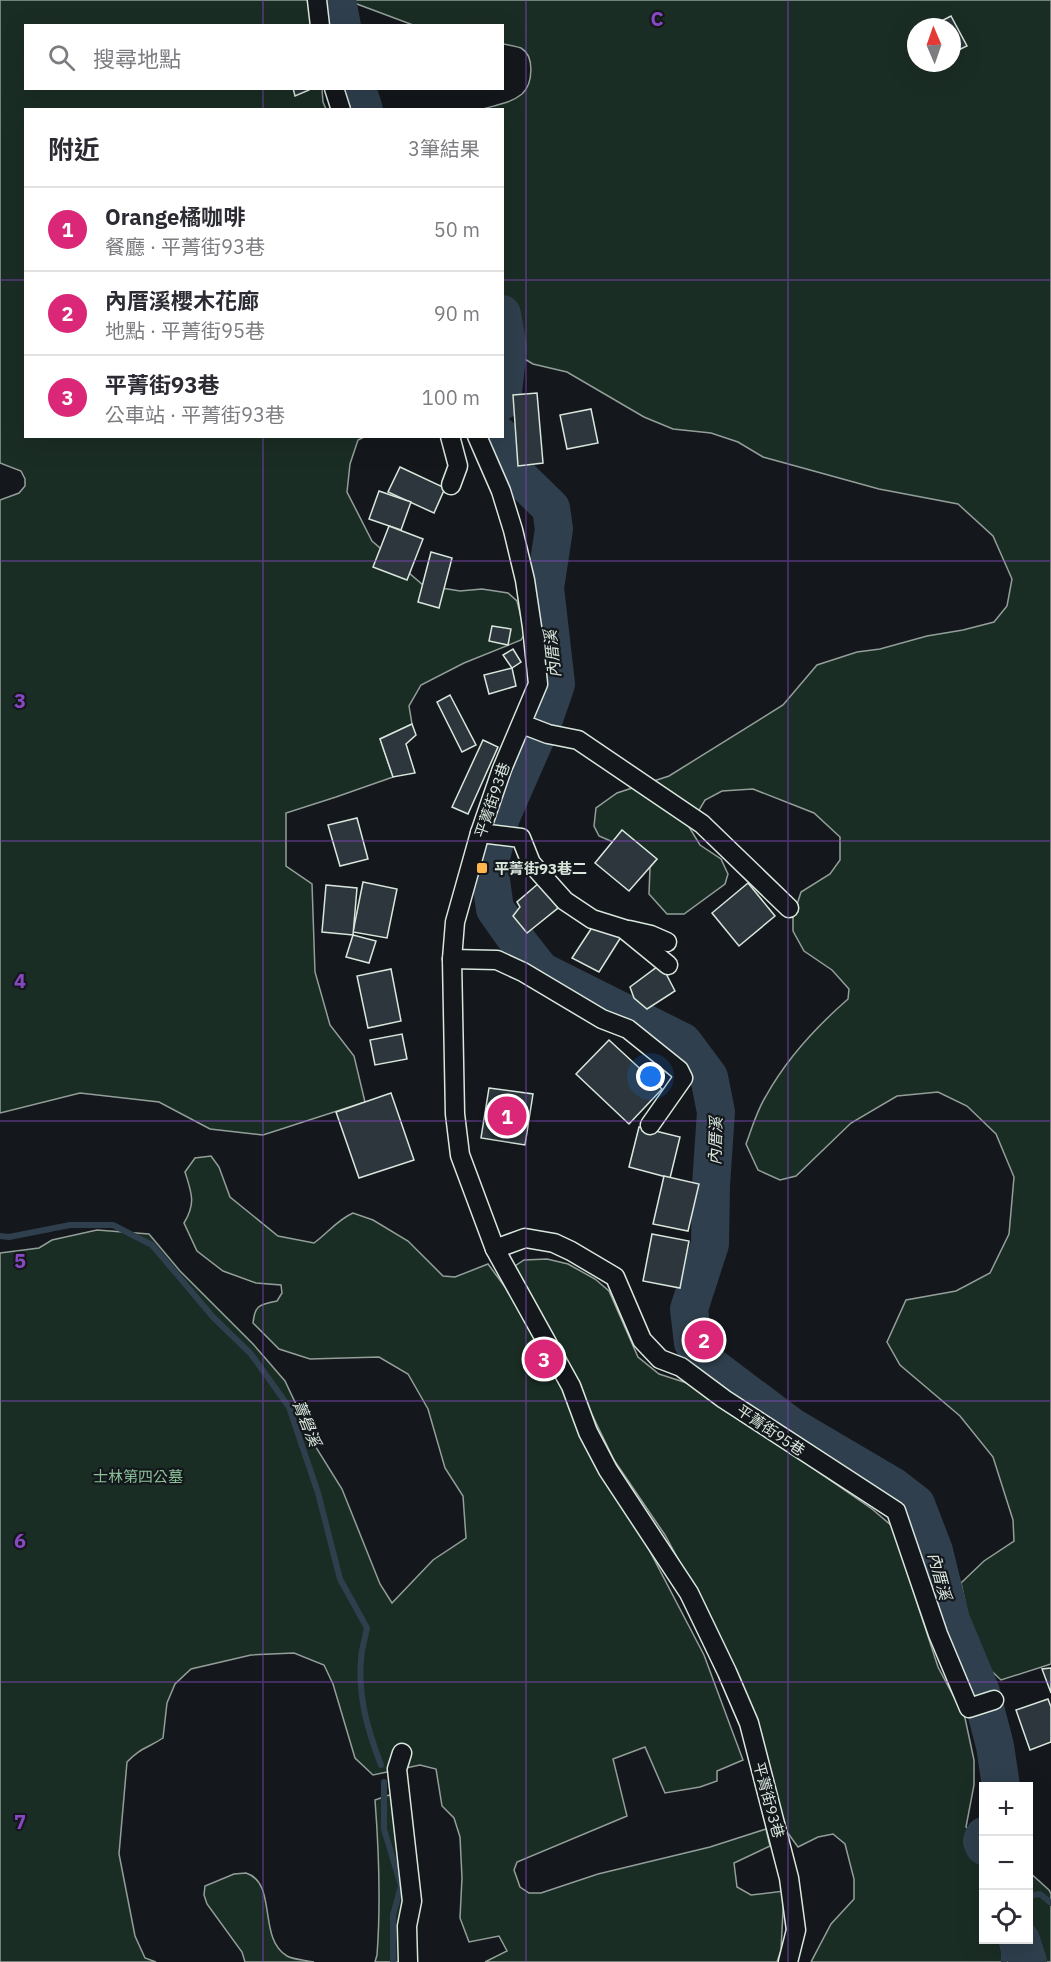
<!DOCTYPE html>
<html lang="zh-TW">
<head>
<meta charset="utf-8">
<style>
  body { margin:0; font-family:"IBM Plex Sans","Noto Sans TC",sans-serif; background:#f2f2f3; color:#2b2b33 }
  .controls { position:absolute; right:18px; bottom:18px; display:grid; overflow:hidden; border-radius:0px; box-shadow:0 6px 24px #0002 }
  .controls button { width:54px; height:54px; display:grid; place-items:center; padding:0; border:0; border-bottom:2px solid #e1e1e2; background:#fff; color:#2b2b33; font:30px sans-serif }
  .compass { position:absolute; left:907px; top:18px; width:54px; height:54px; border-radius:50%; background:#fff; box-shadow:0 6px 24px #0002; rotate:358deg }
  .you { position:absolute; left:651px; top:1077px; width:21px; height:21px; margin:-15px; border:4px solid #fff; border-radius:50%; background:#1a73e8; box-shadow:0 0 0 9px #1a73e833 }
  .badge { display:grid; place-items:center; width:39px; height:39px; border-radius:50%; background:#db2777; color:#fff; font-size:20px; font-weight:700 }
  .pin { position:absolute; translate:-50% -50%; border:3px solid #fff; box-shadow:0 2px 6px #0006 }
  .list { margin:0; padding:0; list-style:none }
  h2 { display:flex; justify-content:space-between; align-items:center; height:78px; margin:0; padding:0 24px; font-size:26px }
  h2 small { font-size:20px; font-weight:400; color:#7c7c81 }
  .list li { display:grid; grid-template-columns:39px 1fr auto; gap:18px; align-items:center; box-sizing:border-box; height:84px; padding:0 24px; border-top:2px solid #e1e1e2 }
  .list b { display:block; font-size:22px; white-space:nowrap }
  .list p { margin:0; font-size:20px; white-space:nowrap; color:#7c7c81 }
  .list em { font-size:20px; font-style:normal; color:#7c7c81 }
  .icon { flex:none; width:33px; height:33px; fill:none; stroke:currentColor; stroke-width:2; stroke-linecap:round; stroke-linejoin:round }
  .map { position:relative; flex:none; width:1051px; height:1962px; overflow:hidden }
  .search { position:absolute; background:#fff; box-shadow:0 6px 24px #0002; left:24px; top:24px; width:480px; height:66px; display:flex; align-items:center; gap:15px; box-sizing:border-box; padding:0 21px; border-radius:0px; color:#7c7c81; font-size:22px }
  .panel { position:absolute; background:#fff; box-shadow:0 6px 24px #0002; left:24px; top:108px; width:480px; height:330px; border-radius:0px }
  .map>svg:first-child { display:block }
  .green { fill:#1a2d24; stroke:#939e99; stroke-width:1.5; fill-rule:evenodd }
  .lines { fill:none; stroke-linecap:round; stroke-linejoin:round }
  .stream { stroke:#2f3f4d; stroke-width:6 }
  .river { stroke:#2f3f4d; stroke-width:38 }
  .building { fill:#2c363c; stroke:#d8e6dc; stroke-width:1.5 }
  .street-casing { stroke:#d8e6dc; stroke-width:21 }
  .street { stroke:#14181c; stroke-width:18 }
  .grid { fill:none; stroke:#8948c3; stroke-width:1.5; stroke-opacity:0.55 }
  .poi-dot { fill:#ffb74d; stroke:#14181c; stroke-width:2 }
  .labels { text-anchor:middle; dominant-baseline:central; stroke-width:4.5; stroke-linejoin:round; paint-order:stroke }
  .street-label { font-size:15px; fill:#d8e6dc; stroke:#14181c }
  .poi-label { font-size:15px; font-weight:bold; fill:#d8e6dc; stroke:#14181c; text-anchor:start }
  .park-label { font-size:15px; fill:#8ac095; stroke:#14181c }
  .water-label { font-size:16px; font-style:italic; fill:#d8e6dc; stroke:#14181c }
  .grid-label { font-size:20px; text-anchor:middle; font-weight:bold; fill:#8948c3; stroke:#14181c; stroke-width:4.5; stroke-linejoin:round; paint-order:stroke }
</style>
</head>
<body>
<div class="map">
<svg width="1051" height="1962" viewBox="0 0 1051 1962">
  <rect width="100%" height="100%" fill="#14181c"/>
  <!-- green -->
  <g class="green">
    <polygon points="0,0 312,0 316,25 26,26 26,88 322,89 323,102 326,109 26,110 26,436 364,437 358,440 350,464 347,492 372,541 423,585 460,591 482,589 508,593 517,601 525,633 521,640 464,663 421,685 409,706 412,724 380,739 393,777 336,797 286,813 286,866 312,884 315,972 330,1025 354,1056 365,1102 263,1135 210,1129 159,1102 80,1093 0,1113 0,500 19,493 25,486 25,479 21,471 0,463"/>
    <path d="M352,0H1051V1664L1001,1680L982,1662L971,1631L961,1583L984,1561L1014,1541L1013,1520L993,1457L960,1416L900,1365L887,1342L906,1300L956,1291L990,1273L1009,1234L1014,1177L996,1134L967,1106L938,1092L897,1096L851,1123L796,1176L780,1180L758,1170L746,1144C752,1128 757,1110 766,1096C787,1058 816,1027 848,999L849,989L832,970L804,951L793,931V917L801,892L830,874L840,860V837L814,813L753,789L722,791L705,800L689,827L700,845L721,859L728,874L725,884L684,914H667L649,894L650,867L657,859L622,830L613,842L599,836L594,826L596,808L617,793L669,776L783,705L817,665L857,652L880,649L927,636L963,630L994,622L1007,606L1012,579L993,536L958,504L879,489L763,457L738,442L711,433L673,429L644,417L567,372L533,364L516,354L503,342L502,110L483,109C496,105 511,103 522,94C533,84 535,56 521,48C516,46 508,45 503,44L502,26L413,25L357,4ZM916,27H952V63H916Z"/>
    <path d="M211,1156L219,1167L230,1197L278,1236L314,1243C328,1233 337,1220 353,1213L373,1220L408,1241L443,1276L455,1277L488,1264L508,1291L559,1377L704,1655L743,1760L717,1771V1781L700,1787L665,1793L645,1747L613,1759L627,1816L517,1862L514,1870L520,1887L529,1893H541L598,1874L710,1847L766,1829L770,1846L734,1863L737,1887L751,1895L784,1891L781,1950L777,1962H485L507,1951L499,1936L469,1942L460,1918L462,1878L460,1837L454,1818L442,1806L436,1769L420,1765L373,1775L355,1758L333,1684L324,1665L294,1653L251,1655L191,1669L175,1684L167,1703L163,1738C148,1748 140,1748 127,1762L119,1854L135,1936L145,1958L156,1962H0V1253L39,1248L52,1240L97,1230L149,1234L180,1271L253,1344L285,1381L317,1449L342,1489L380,1584L392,1603L433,1560L466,1538L463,1496L445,1468L428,1409L408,1374L379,1357L310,1359L279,1349L253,1323C255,1304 260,1305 277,1301L282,1293L281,1285L256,1283L223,1271L197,1251L184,1223C196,1203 192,1194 185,1172L195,1158Z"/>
    <polygon points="547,1259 568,1264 595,1279 609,1291 638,1357 659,1374 690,1384 872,1509 892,1526 938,1667 965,1718 974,1760 974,1785 966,1827 983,1839 984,1940 1028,1940 1029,1872 1049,1890 1051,1894 1051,1962 811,1962 831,1924 854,1899 854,1879 845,1844 833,1834 818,1837 798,1847 782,1825 704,1607 665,1535 614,1460 556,1340 515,1266 524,1260"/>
    <path d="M392,1794L410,1962H375L377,1955C381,1903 379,1852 375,1800Z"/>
    <path d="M246,1873C278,1883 257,1938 287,1956C294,1960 306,1960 314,1962H245L242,1952L207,1904L204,1895L205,1886L234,1874Z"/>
  </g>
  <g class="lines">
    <!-- stream -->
    <g class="stream">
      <path d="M0,1236L9,1237L70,1225H113L152,1245L213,1317L251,1354L289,1407L318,1493L340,1579L367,1628C365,1639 361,1650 361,1660C358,1698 368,1731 381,1765"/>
      <polyline points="384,1782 384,1829 401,1886 393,1915 393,1962"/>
      <polyline points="1028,1896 1040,1894 1051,1903"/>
      <polyline points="1001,1940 1004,1952 1004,1962"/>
    </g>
    <!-- river -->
    <g class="river">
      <polyline points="337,0 342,26"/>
      <polyline points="357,88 364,110"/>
      <polyline points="502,314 508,348 502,401"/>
      <polyline points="500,436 504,462 551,508 554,529 545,588 556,684 544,719 501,817 489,866 495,909 519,943 541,971 683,1042 709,1077 716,1112 711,1185 710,1244 689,1309 693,1343 711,1366 792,1427 894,1487 916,1504 934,1551 951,1620 981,1692 995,1746 1001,1786"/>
      <polyline points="984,1836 982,1841 984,1846"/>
      <polyline points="1021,1940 1028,1962"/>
    </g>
  </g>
  <!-- building -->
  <g class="building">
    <polygon points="951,16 967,46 952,53 952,27 930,27"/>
    <polygon points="293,88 309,88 309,90 295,96"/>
    <polygon points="537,393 543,463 518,466 513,395"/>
    <polygon points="591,409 598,443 567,449 560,415"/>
    <polygon points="400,467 445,488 434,513 388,492"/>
    <polygon points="379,491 411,502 401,530 369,519"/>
    <polygon points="389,526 423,539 407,580 373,567"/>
    <polygon points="431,552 452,558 439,608 418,602"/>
    <polygon points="492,626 511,629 508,645 489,641"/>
    <polygon points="513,649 521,662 512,668 503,655"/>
    <polygon points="512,668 516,686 489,694 484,675"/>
    <polygon points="450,695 476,745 462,752 437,702"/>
    <polygon points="412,724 416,735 406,744 415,773 393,777 380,739"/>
    <polygon points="483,740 498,747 468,814 452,807"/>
    <polygon points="357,818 368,859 340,866 328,825"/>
    <polygon points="622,830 657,859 629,891 595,863"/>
    <polygon points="363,882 397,889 387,938 353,932"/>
    <polygon points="539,883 558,908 527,933 513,916 520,907 517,902"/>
    <polygon points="748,883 775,916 739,946 712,913"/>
    <polygon points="326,885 357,888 353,935 322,932"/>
    <polygon points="593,926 621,937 599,972 572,958"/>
    <polygon points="353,935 376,941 369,963 346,957"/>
    <polygon points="661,964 675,991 647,1009 634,998 630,987"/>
    <polygon points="391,969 401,1021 368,1028 357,976"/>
    <polygon points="402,1034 407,1059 375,1065 370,1040"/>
    <polygon points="609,1040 662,1089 629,1124 576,1074"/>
    <polygon points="489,1088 533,1094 525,1145 481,1138"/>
    <polygon points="391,1093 414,1160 359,1178 336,1112"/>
    <polygon points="639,1127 680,1137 670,1178 629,1167"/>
    <polygon points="664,1176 699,1184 688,1231 653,1224"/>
    <polygon points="652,1234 689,1241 680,1288 643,1281"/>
    <polygon points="1051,1668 1051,1693 1042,1669"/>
    <polygon points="1048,1699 1051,1707 1051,1742 1030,1750 1016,1710"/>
  </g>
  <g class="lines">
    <defs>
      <g id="street">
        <polyline points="317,0 320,26"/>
        <polyline points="334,88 341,110"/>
        <polyline points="450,436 458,466 451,485"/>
        <polyline points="477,436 501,491 513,530 525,580 532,627 538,684 502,769 480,833 455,922 452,959 455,1114 460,1155 495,1249 571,1386 588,1432 608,1470 689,1593 727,1672 749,1723 789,1878 796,1930 788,1962"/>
        <polyline points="522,724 548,734 578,740 702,824 789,908"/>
        <polyline points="480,833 521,838 531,863 565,901 592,919 624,929 668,965"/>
        <polyline points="629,930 651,935 667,942"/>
        <polyline points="452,959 497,960 523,972 602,1019 628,1029 679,1070 683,1078 650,1125"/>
        <polyline points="495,1249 525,1238 554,1243 571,1251 615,1277 642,1340 660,1359 681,1367 724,1399 896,1511 938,1634 969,1708 994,1700"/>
        <polyline points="402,1753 397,1769 412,1901 407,1926 408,1962"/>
      </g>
    </defs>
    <!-- street casing -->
    <use href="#street" class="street-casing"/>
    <!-- street -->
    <use href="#street" class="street"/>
  </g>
  <!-- grid -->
  <path class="grid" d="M263,0V26M526,0V1962M788,0V1962M263,88V110M0,280H26M502,280H1051M263,436V1962M0,561H1051M0,841H1051M0,1121H1051M0,1401H1051M0,1682H1051"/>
  <!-- markers -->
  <rect class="poi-dot" x="476" y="862" width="12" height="12" rx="3"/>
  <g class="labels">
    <!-- street labels -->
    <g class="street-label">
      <text transform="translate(492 800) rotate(-71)">平菁街93巷</text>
      <text transform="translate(771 1430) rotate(34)">平菁街95巷</text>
      <text transform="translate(769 1800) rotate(75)">平菁街93巷</text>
    </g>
    <!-- poi labels -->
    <g class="poi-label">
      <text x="494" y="868">平菁街93巷二</text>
    </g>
    <!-- park labels -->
    <g class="park-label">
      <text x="138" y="1476">士林第四公墓</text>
    </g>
    <!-- water labels -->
    <g class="water-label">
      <text transform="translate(552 654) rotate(-96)">內厝溪</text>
      <text transform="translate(715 1141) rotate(-88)">內厝溪</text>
      <text transform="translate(307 1423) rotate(68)">菁礐溪</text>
      <text transform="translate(940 1576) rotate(75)">內厝溪</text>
    </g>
  </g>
  <g class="grid-label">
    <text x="657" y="26">C</text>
    <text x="20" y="708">3</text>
    <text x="20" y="988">4</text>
    <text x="20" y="1268">5</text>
    <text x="20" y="1548">6</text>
    <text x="20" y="1829">7</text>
  </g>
</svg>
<div class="controls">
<button>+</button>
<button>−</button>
<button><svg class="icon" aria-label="locate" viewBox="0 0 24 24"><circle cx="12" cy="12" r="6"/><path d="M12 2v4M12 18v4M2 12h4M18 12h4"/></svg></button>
</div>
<svg class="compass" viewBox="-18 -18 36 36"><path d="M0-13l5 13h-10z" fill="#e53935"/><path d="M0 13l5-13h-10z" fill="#7c7c81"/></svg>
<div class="you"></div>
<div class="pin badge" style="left:507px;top:1116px">1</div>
<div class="pin badge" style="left:704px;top:1340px">2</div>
<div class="pin badge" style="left:544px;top:1359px">3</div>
<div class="search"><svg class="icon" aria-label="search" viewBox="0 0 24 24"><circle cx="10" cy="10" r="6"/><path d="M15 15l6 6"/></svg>搜尋地點</div>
<section class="panel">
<h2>附近<small>3筆結果</small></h2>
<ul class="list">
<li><span class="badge">1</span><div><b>Orange橘咖啡</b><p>餐廳 · 平菁街93巷</p></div><em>50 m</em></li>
<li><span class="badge">2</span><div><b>內厝溪櫻木花廊</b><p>地點 · 平菁街95巷</p></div><em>90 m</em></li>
<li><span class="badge">3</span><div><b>平菁街93巷</b><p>公車站 · 平菁街93巷</p></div><em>100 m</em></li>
</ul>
</section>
</div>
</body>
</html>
